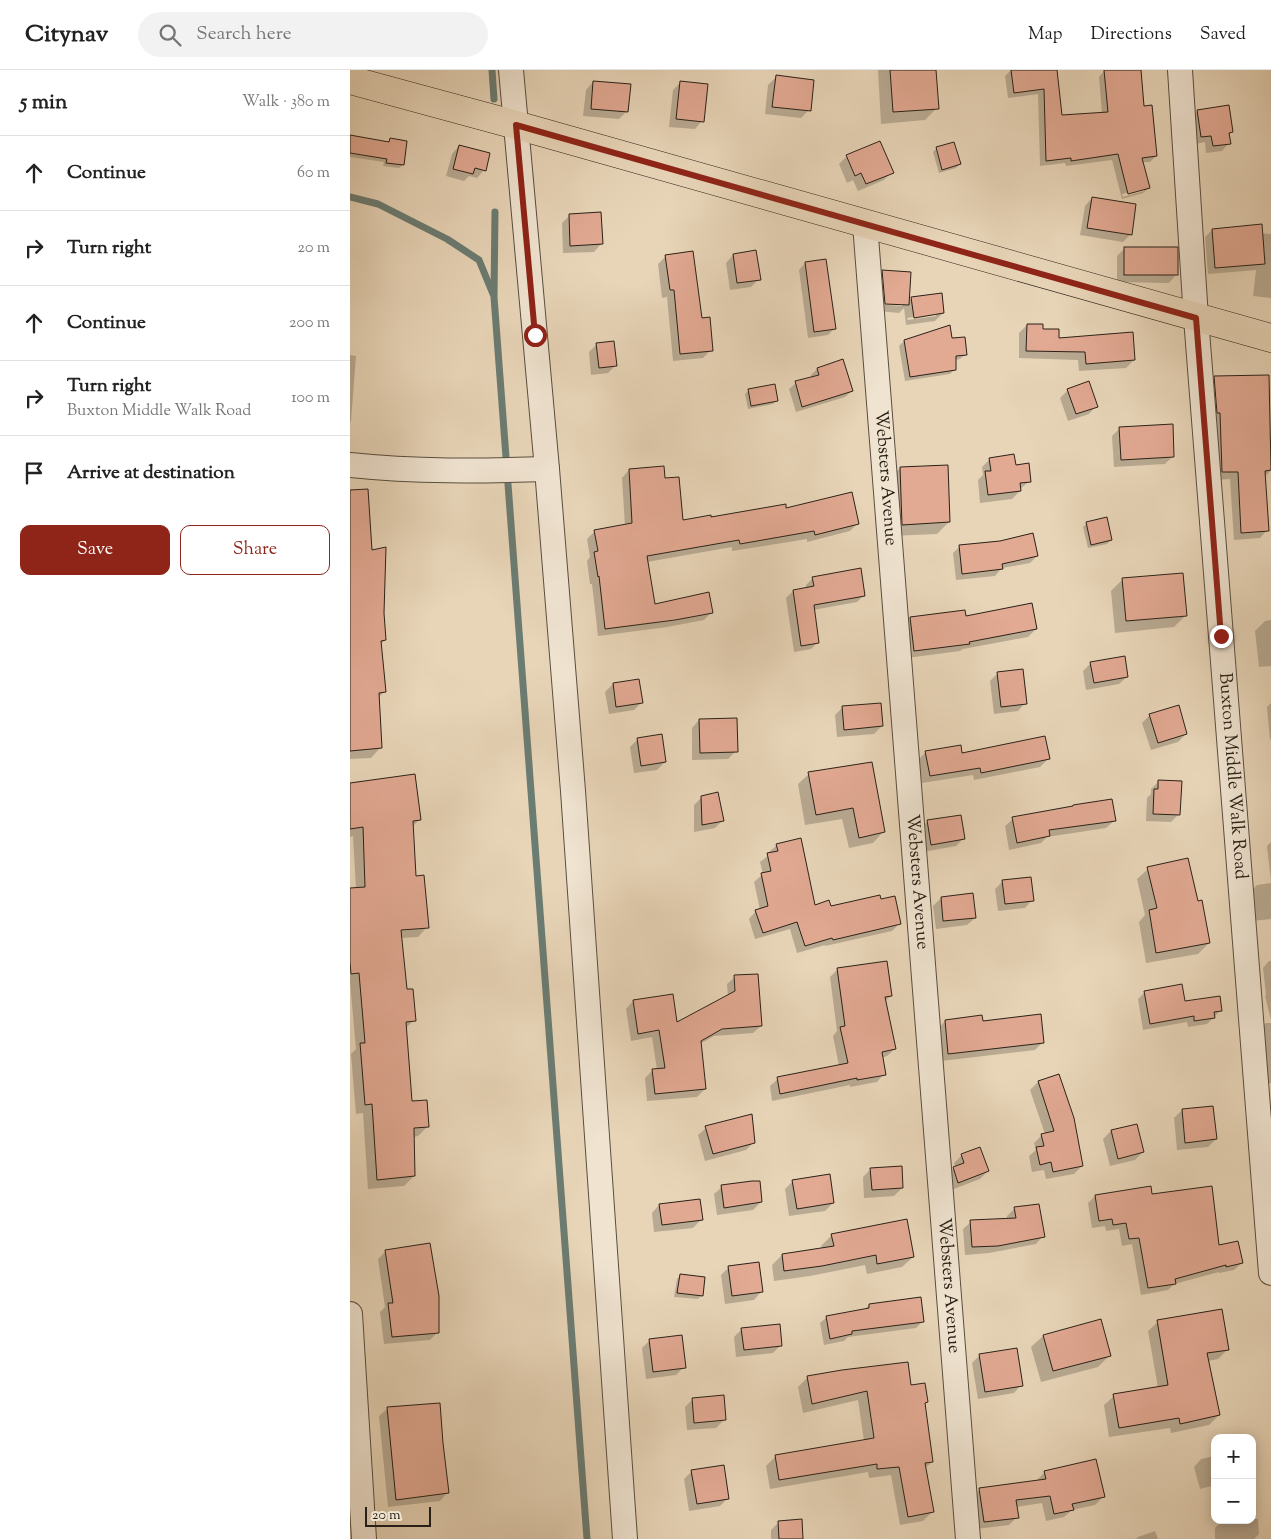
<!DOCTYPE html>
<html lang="en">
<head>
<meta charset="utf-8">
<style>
  body { margin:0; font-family:"Sorts Mill Goudy",serif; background:#f2f2f2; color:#222 }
  .controls { position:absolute; right:15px; bottom:15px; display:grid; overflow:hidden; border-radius:10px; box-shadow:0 2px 12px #0003 }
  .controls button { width:45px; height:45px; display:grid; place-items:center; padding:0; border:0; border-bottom:1px solid #e0e0e0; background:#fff; color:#222; font:25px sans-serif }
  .scale { position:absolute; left:15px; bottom:12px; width:66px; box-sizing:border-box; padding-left:5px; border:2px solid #292117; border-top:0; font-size:14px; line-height:18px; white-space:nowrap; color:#292117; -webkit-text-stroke:4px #f0e4d1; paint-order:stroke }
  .stop { position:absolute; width:15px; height:15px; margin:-11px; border:4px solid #8f2418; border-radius:50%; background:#fff }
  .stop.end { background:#8f2418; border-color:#fff; box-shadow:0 1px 5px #0008 }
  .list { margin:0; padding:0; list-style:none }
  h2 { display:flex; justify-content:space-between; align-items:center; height:65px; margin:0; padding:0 20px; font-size:21px }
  h2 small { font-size:16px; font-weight:400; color:#767676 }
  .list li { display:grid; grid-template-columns:32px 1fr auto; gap:15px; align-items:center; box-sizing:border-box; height:75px; padding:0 20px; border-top:1px solid #e0e0e0 }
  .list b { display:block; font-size:19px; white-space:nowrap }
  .list p { margin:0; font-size:16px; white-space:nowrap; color:#767676 }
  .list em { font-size:16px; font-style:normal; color:#767676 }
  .actions { display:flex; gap:10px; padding:15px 20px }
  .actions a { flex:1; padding:11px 0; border:1px solid #8f2418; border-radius:10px; text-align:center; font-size:18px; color:#8f2418 }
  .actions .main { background:#8f2418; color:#fff }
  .icon { flex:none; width:28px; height:28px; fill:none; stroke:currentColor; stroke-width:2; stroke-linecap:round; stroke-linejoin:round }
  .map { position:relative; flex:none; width:921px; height:1469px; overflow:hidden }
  header { display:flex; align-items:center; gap:30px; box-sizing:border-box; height:70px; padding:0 25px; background:#fff; border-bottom:1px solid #e0e0e0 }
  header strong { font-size:24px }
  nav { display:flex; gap:28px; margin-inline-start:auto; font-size:18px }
  .search { width:350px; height:45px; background:#f2f2f2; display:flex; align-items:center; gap:12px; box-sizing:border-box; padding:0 18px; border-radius:28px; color:#767676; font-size:19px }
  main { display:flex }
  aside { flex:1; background:#fff }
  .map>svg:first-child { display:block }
  .shadow { fill:#0003; fill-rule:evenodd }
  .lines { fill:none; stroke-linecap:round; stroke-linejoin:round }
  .stream { stroke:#6b7c73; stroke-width:7 }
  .building { fill:#e2a993; stroke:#292117 }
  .minor-casing { stroke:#594e3f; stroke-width:26 }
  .major-casing { stroke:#292117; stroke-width:29 }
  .minor { stroke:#f0e4d1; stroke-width:24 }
  .major { stroke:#e8d5b8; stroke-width:28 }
  .route { stroke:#8f2418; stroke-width:6 }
  .labels { text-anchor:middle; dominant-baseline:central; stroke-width:4; stroke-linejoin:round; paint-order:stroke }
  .street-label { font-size:18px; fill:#292117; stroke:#f0e4d1 }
</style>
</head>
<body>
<header>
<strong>Citynav</strong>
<div class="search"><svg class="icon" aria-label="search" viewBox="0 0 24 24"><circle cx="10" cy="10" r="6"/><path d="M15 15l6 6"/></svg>Search here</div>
<nav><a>Map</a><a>Directions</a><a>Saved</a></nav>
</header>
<main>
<aside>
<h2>5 min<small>Walk · 380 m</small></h2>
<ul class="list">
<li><svg class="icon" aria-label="ahead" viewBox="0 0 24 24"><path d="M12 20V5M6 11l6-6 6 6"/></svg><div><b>Continue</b></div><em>60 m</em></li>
<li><svg class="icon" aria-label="right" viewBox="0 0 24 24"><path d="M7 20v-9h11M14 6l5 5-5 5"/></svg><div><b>Turn right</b></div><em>20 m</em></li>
<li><svg class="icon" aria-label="ahead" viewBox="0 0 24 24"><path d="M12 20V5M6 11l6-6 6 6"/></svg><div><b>Continue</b></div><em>200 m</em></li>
<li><svg class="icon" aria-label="right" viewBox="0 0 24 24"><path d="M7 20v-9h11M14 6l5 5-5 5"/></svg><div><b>Turn right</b><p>Buxton Middle Walk Road</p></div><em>100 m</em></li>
<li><svg class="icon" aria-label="arrive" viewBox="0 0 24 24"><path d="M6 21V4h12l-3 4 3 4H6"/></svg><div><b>Arrive at destination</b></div></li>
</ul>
<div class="actions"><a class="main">Save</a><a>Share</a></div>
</aside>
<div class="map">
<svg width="921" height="1469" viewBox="0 0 921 1469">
  <rect width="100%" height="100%" fill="#e8d5b8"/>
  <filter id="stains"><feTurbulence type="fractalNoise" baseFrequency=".004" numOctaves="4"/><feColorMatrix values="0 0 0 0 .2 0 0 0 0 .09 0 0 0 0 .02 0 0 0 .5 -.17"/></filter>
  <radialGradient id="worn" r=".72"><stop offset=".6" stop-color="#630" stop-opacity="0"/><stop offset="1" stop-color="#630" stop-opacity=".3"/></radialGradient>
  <!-- shadow -->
  <g class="shadow">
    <polygon points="528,0 585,0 587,38 575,50 531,54"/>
    <path d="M661,0H705L711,47L752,44L749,7L755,0H790L793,38L806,86L800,92H792L799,118L793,123L772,129L762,90L716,96L715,93L690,96L688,24L658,28L655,6ZM794,118V121L773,127L772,124Z"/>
    <polygon points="426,7 459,40 451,48 415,44 418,15"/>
    <polygon points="243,12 277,41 269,49 233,46 236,20"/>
    <polygon points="331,12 352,51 345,59 319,57 323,20"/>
    <polygon points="848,41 882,62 878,65 879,73 872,81 856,83 855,72 845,74 840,48"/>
    <polygon points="0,67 37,73 40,70 53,95 49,98 33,96 34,92 0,87"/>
    <polygon points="109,76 134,100 127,108 119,106 114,111 96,106 102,84"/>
    <polygon points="587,78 610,94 606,98 589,103 583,82"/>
    <polygon points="497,86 542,102 534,110 508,121 503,110 497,113 489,94"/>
    <polygon points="742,128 781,164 773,172 730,165 735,136"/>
    <polygon points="220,145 251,174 244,182 213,183 212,153"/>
    <polygon points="862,160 921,164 921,228 903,226 906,200 858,204 855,167"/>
    <polygon points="775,178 826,205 819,213 767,212 767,186"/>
    <polygon points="383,185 409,209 401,217 380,220 376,193"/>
    <polygon points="316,186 361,280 353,288 323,291 317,227 312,228 308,194"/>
    <polygon points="455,193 484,259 478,265 458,268 449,200"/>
    <path d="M533,201L557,233L562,228L593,243L585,251L556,255L554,238L549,243L528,241L525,209ZM529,232L552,234V236L529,234ZM586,243V246L558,250L557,248Z"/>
    <polygon points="677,255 692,260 707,269 784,290 776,298 729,301 728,290 669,288 669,263"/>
    <polygon points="601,269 616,284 610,289 605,290 605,299 600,304 555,311 549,276 554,271"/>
    <polygon points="247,274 266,295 258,303 241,305 239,282"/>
    <polygon points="0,285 6,286 1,351 0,352"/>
    <polygon points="467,299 502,321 495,327 446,342 439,319 446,313 462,308 461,305"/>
    <polygon points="865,308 918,364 920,364 921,400 914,408 917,460 910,468 884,470 880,409 865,410 857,315"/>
    <polygon points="399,320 427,330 423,334 398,339 395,324"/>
    <polygon points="718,320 746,336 739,344 718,351 710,328"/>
    <polygon points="770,358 823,386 815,394 764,397 762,366"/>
    <polygon points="640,389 664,396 680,411 670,419 670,421 662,429 630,433 628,410 633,405 632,397"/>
    <polygon points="550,398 599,452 587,464 541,466 538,410"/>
    <polygon points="279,400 314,409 332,451 435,439 508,453 500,461 457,472 457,469 382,481 382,477 297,492 304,535 362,542 354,550 317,557 248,566 242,514 240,514 237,491 240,487 237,469 245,461 275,456 272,408"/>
    <polygon points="0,421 21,481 33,543 35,570 30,575 34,622 28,628 30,678 21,688 0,689"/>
    <polygon points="737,453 761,470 757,474 738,478 733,457"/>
    <polygon points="610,476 687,486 680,493 652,498 645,506 606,510 603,483"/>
    <polygon points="463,508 514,525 507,532 463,540 468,572 461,579 444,582 436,528 443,521 456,519 456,515"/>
    <polygon points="773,509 836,545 824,557 765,563 761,521"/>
    <polygon points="615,547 686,559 678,567 613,579 610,581 557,588 552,556 560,548"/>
    <polygon points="921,550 921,596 909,597 905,561 915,551"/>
    <polygon points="741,593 777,607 769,614 736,620 733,601"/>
    <polygon points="648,603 675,633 668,641 644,644 640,611"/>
    <polygon points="288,611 291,633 284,640 259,644 255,622 263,614"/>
    <polygon points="921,633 921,669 920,670 917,637"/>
    <polygon points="493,637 532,656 524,664 487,667 485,645"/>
    <polygon points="800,645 836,664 828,672 801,680 792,653"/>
    <polygon points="349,650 386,681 378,689 342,690 342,658"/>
    <polygon points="288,669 315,692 307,700 284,703 280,677"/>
    <polygon points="576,682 611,684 698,689 690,697 624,710 623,705 572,713 568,690"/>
    <polygon points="521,693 533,762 523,773 499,778 492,749 455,755 448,714 459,704"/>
    <polygon points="809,711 829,744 821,752 796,751 797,728 801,724 801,719"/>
    <polygon points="0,714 70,749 62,757 65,807 77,857 68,867 51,868 56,920 64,950 55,959 61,1032 78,1056 68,1066 63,1067 64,1106 54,1116 18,1119 13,1043 6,1044 1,984 6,979 0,912 0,820 6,819 3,766 0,767"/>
    <polygon points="352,727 373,750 365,758 344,762 344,735"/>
    <polygon points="663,749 764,751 756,758 697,767 691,773 659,780 655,756"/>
    <polygon points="577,752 614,768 606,776 573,782 569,759"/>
    <polygon points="921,772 921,811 917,776"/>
    <polygon points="427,775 464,836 480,838 549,854 542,861 475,876 475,875 447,883 440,859 405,869 399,849 406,841 410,840 404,812 413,804 410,792 420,784 419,782"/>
    <polygon points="798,799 847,832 859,873 848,884 796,893 789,852 795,845 787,809"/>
    <polygon points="653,811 682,830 675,838 648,841 645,819"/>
    <polygon points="921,813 921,849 902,851 899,823 907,815"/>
    <polygon points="591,828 625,848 617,855 586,859 583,836"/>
    <polygon points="919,891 921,891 921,950 915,926 916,925 913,898"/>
    <polygon points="536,893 541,926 534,932 545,979 537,986 532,988 534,1004 527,1012 500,1017 500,1015 422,1031 420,1016 428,1009 489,996 483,966 487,961 480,907 487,900"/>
    <polygon points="385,907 411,956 403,963 364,966 350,974 355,1019 347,1027 297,1031 295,1008 303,1000 307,1000 302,967 281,971 276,939 283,931 326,954 378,927 377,914"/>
    <polygon points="795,922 834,932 871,940 857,954 838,957 837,952 793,960 788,929"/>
    <polygon points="595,951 632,952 693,972 685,980 591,991 588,959"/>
    <polygon points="916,953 921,953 921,1013 917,1014 909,960"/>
    <polygon points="709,1005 732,1096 724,1104 696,1109 694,1100 682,1102 679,1086 686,1080 684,1073 692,1065 695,1064 680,1020 688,1012"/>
    <polygon points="832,1040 866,1069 858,1077 827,1080 824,1048"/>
    <polygon points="786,1055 793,1082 785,1090 760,1096 753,1069 761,1061"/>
    <polygon points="356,1058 404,1072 396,1080 355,1091 348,1065"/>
    <polygon points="630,1079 638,1101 630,1109 601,1120 596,1106 605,1097 604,1093 611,1086"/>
    <polygon points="521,1099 552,1118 544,1126 514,1128 513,1107"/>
    <polygon points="443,1111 483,1133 475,1141 439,1146 435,1119"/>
    <polygon points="372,1117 411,1132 403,1140 367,1145 364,1124"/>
    <polygon points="801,1125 868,1176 892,1193 884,1200 869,1203 869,1202 824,1214 818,1220 791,1225 782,1174 772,1176 769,1159 756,1161 755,1156 742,1158 738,1133 745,1126"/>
    <polygon points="309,1135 351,1150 343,1158 304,1162 302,1143"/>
    <polygon points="664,1139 693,1166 686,1174 639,1183 615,1185 613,1159 621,1152 657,1149 657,1146"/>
    <polygon points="482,1165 563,1187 552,1197 517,1204 515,1195 460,1206 424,1211 422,1195 432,1185 472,1179 471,1176"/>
    <polygon points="35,1182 88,1262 80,1270 34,1274 30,1242 35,1237 28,1189"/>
    <polygon points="379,1197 411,1222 404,1230 375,1234 371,1205"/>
    <polygon points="330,1206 351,1226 348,1229 324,1227 327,1209"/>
    <polygon points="519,1235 573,1251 566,1258 498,1267 494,1271 474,1275 470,1253 477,1247 514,1240"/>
    <polygon points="808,1252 878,1279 868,1289 858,1291 869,1345 859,1355 821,1363 820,1358 759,1367 754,1335 764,1326 808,1318 798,1261"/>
    <polygon points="392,1259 431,1275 423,1283 386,1287 384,1267"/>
    <polygon points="693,1266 760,1285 748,1297 691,1312 681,1277"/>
    <polygon points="300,1270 334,1297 326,1305 296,1309 292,1278"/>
    <polygon points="630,1285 671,1315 664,1323 628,1329 622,1293"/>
    <polygon points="457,1308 560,1316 577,1332 574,1334 582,1392 574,1399 582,1442 573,1451 550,1455 541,1405 519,1408 518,1402 420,1419 416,1396 425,1387 514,1371 508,1330 453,1343 448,1317"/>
    <polygon points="342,1330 374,1350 366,1358 337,1360 335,1337"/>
    <polygon points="37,1339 97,1423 90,1431 38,1437 29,1346"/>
    <polygon points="865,1386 865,1415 850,1419 844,1397 851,1389"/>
    <polygon points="342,1401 378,1428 370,1436 339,1441 334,1409"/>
    <polygon points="695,1402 753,1427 745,1435 722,1440 714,1447 696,1451 692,1433 666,1437 667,1447 659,1455 626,1459 622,1427 630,1419 687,1412 687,1410"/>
    <polygon points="902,1449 908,1449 909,1464 904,1469 865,1469 865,1458 873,1450 902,1450"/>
    <polygon points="429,1452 452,1469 421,1469 421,1460"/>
    <polygon points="805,1461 808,1469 786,1469 788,1467"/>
  </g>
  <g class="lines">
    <!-- stream -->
    <g class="stream">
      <polyline points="142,0 144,29"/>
      <polyline points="0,127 28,134 97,169 129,190 143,224"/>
      <polyline points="145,142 144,227 237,1469"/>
    </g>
  </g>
  <!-- building -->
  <g class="building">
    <polygon points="540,0 586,0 589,39 543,42"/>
    <polygon points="661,0 707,0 712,45 758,42 754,0 791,0 794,36 802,35 807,86 792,88 800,118 778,124 768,84 721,91 721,88 696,91 694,19 664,23"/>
    <polygon points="426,5 464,10 461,41 422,37"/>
    <polygon points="243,11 281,14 278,42 241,39"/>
    <polygon points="330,11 358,14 354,52 326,49"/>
    <polygon points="879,35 883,62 879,63 881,74 863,76 861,66 851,67 847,40"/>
    <polygon points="0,65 39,72 40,68 57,71 54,95 36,93 37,89 0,83"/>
    <polygon points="530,71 544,103 516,114 511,103 505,106 496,85"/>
    <polygon points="604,72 611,94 592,100 586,77"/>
    <polygon points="109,75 140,83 136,101 125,98 123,104 103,99"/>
    <polygon points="742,127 786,134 782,165 737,158"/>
    <polygon points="251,142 253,174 220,176 219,144"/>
    <polygon points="912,154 915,194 865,198 862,159"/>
    <rect x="774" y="177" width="54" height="28"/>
    <polygon points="406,180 411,210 387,213 383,184"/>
    <polygon points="343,181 352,248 360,247 363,281 330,284 324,220 320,220 315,185"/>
    <polygon points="476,189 486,259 464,262 455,192"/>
    <polygon points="532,200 561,202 559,235 535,234"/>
    <polygon points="592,223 594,243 564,248 561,227"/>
    <polygon points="677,254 693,254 693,259 709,259 709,268 783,262 785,290 736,294 735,282 676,281"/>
    <polygon points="600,255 602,268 615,267 617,285 606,286 606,300 560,307 554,270"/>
    <polygon points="264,271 267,296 249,298 246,273"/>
    <polygon points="493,289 503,321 452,337 445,311 469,305 467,298"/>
    <polygon points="919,305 921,400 915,401 919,461 891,463 888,402 872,402 870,343 867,343 864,306"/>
    <polygon points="739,311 748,337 726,344 717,319"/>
    <polygon points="425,314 428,331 401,336 398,319"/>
    <polygon points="823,354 824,387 771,390 769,357"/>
    <polygon points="664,384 666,395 679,393 681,412 670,413 671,421 638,425 635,401 641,401 639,388"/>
    <polygon points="598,395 600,452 552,455 550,397"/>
    <polygon points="314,396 315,408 329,407 333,450 361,445 361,447 436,434 436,438 502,422 509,454 465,465 464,461 390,474 389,470 297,486 305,534 359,522 363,543 325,550 255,559 249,506 248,507 244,482 248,481 244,460 282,453 279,399"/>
    <polygon points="18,419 22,480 36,477 34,543 36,570 31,571 36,622 29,623 32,678 0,681 0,420"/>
    <polygon points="757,447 762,470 741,475 736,452"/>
    <polygon points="683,463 688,486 652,494 653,499 612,504 609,475 650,471"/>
    <polygon points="511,498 515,526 464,535 469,573 451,576 443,520 464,516 462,507"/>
    <polygon points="833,503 837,546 776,551 772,508"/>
    <polygon points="682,533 687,559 619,572 620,574 564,581 560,547 615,540 616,546"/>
    <polygon points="775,586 778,607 744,613 740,592"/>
    <polygon points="673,599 677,634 651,637 647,602"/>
    <polygon points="289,609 293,633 266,637 263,613"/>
    <polygon points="531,633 533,656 494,660 492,636"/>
    <polygon points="829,635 837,664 808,673 799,644"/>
    <polygon points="387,648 388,682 350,683 349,649"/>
    <polygon points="312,664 316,692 291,696 287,668"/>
    <polygon points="695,666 700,689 631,703 630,698 580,706 575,681 611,675 612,683"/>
    <polygon points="522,692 535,762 509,768 503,738 466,745 458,702"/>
    <polygon points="65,704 71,750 63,751 66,806 74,805 79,858 51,860 57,919 63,919 66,951 56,952 62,1031 77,1030 79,1057 64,1058 65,1106 27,1110 22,1034 15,1035 10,973 15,973 9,903 1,904 0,892 0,818 15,817 13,757 0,759 0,713"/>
    <polygon points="808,710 832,711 830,745 803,744 804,719 808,719"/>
    <polygon points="368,722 374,751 352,755 351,726"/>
    <polygon points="762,729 766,751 699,760 700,766 667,773 662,747 723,736 723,735"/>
    <polygon points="611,745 615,769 581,775 577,750"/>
    <polygon points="451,768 465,835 479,830 481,836 530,825 531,829 545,826 551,854 483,870 482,868 455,876 447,852 413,863 405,840 418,836 411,803 421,801 417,783 428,781 426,774"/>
    <polygon points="838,788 848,831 852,830 860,873 806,883 799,840 807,838 797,797"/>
    <polygon points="681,807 684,831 655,834 652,810"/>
    <polygon points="623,823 626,848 593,851 591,827"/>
    <polygon points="537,891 542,926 535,927 546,979 532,982 536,1005 507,1010 507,1008 430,1024 427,1007 498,993 490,957 495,956 487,898"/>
    <polygon points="408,904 412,956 372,959 351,971 356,1019 305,1024 302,999 315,998 309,960 288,964 283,930 323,924 327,952 385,921 384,905"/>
    <polygon points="832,914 835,931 870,926 872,941 864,942 865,948 844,951 844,946 800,954 794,921"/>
    <polygon points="691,944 694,973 598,984 595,950 632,945 633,951"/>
    <polygon points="709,1004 724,1048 733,1096 703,1102 701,1092 690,1095 686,1077 694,1076 691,1064 704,1061 688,1011"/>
    <polygon points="863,1036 867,1069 835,1073 832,1039"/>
    <polygon points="402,1044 405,1073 363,1084 355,1056"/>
    <polygon points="787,1054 794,1082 768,1089 761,1060"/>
    <polygon points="630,1077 639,1101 608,1113 603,1097 614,1093 611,1084"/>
    <polygon points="552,1096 553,1118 522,1120 520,1098"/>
    <polygon points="480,1104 484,1133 447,1139 442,1110"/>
    <polygon points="402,1111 410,1111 412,1132 374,1138 371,1115"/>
    <polygon points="801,1116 802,1124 862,1116 869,1175 888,1171 893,1193 876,1197 876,1195 825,1209 826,1214 798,1218 789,1168 779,1169 776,1153 763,1155 762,1149 749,1151 745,1125"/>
    <polygon points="350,1129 353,1150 312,1155 309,1134"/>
    <polygon points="689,1134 695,1167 648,1176 622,1177 620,1150 666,1148 664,1137"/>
    <polygon points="557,1149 564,1187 527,1194 526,1185 472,1196 434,1201 432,1184 484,1176 481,1164"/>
    <polygon points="80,1173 89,1226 89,1263 42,1267 38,1233 43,1233 35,1180"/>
    <polygon points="409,1192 413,1222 382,1226 378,1196"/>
    <polygon points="330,1204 355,1207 353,1226 327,1223"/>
    <polygon points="571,1227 574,1252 502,1261 502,1264 480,1269 476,1246 519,1238 519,1234"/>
    <polygon points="872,1239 879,1280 857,1283 870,1345 830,1354 829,1348 769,1358 763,1324 818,1315 807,1250"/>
    <polygon points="751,1249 761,1286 703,1301 693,1265"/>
    <polygon points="430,1254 432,1276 394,1280 391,1258"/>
    <polygon points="332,1265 336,1298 303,1302 299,1269"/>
    <polygon points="667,1278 673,1316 635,1322 629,1284"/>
    <polygon points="558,1292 561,1315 575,1313 578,1332 575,1333 583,1392 575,1393 584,1442 558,1447 549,1397 527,1399 527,1394 429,1410 425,1385 524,1368 517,1321 462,1334 457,1306 492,1300"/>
    <polygon points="374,1325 376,1350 344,1353 342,1328"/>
    <polygon points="90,1333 93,1373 99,1423 46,1430 37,1337"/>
    <polygon points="746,1389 755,1427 722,1434 724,1440 704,1444 700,1426 666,1430 669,1448 634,1452 629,1418 696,1409 694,1401"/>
    <polygon points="374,1395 379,1429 347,1434 341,1400"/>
    <polygon points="452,1449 453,1469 429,1469 428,1451"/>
  </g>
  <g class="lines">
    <defs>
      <g id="minor">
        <polyline points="161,0 197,399 223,721 275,1469"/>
        <path id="s1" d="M830,0L846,248L921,1203"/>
        <path id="s2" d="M515,154L618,1469"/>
        <path d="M0,395C65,402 131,401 197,399"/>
        <polyline points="0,1244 14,1469"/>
      </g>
      <polyline id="major" points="0,10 166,55 921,268"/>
    </defs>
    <!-- minor casing -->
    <use href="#minor" class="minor-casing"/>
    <!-- major casing -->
    <use href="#major" class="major-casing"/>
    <!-- minor -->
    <use href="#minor" class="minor"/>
    <!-- major -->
    <use href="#major" class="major"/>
  </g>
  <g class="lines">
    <!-- route -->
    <polyline class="route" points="185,265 166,55 846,248 871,566"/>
  </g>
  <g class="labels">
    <!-- street labels -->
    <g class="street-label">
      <text stroke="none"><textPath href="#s2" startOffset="255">Websters Avenue</textPath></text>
      <text stroke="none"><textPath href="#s1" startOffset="708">Buxton Middle Walk Road</textPath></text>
      <text stroke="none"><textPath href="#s2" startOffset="660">Websters Avenue</textPath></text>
      <text stroke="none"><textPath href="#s2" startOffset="1065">Websters Avenue</textPath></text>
    </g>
  </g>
  <rect width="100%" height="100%" filter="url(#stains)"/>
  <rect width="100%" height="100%" fill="url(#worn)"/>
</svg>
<div class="controls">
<button>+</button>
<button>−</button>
</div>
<div class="scale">20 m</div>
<div class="stop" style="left:185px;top:265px"></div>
<div class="stop end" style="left:871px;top:566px"></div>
</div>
</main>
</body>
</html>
